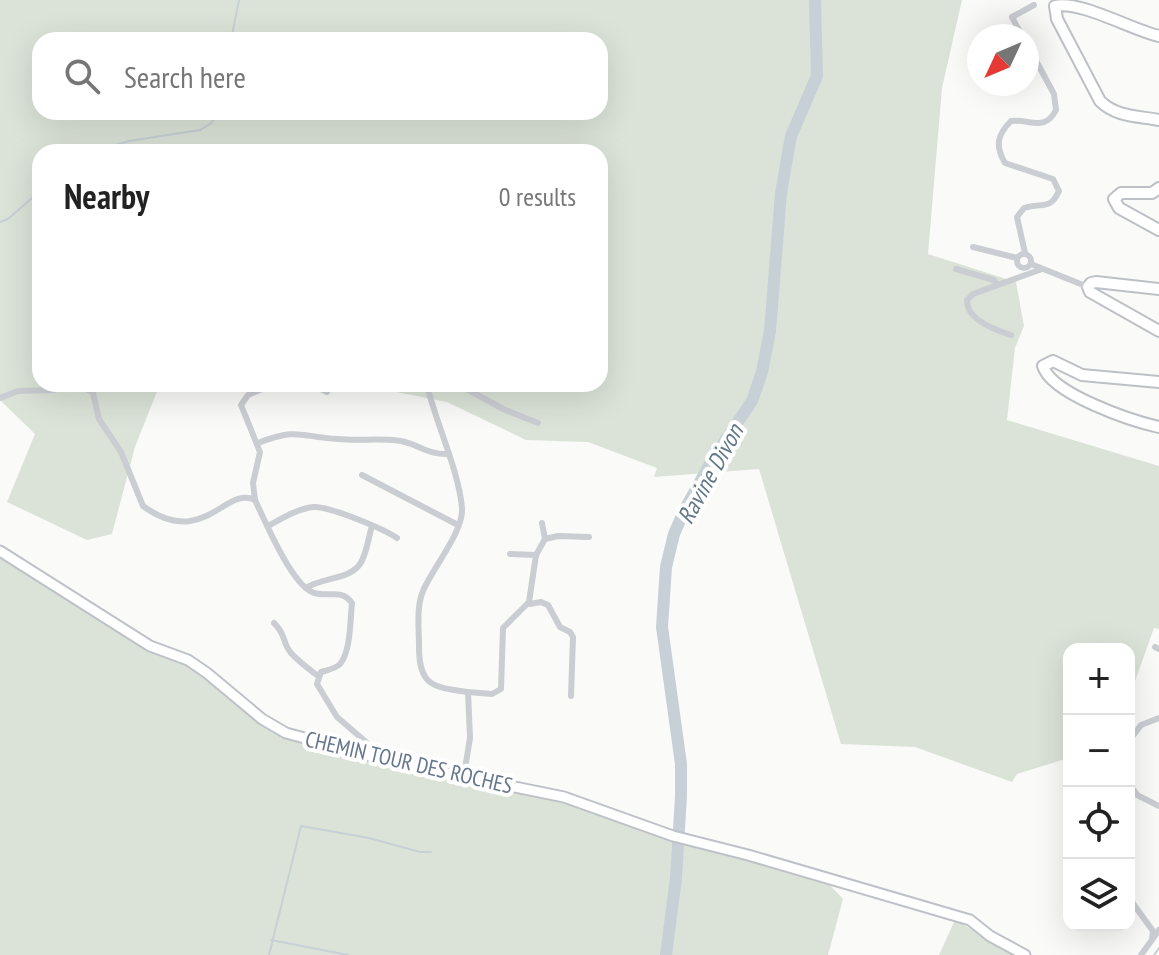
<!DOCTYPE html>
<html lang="en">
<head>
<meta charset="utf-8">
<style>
  body { margin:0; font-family:"PT Sans Narrow",sans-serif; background:#f2f2f2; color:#222 }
  .controls { position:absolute; right:24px; bottom:24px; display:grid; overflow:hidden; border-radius:16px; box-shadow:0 8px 32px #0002 }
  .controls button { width:72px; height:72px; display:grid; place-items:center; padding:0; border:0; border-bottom:2px solid #e0e0e0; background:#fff; color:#222; font:40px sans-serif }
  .compass { position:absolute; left:967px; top:24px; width:72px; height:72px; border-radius:50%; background:#fff; box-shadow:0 8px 32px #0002; rotate:226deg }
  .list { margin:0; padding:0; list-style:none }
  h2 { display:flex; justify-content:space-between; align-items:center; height:104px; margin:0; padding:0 32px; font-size:34px }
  h2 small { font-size:26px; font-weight:400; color:#767676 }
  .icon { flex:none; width:44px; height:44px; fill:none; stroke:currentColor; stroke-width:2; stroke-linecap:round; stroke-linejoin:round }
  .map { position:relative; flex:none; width:1159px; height:955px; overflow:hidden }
  .search { position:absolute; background:#fff; box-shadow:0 8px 32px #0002; left:32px; top:32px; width:576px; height:88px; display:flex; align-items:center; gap:20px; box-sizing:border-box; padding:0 28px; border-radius:24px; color:#767676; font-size:30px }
  .panel { position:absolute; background:#fff; box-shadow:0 8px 32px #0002; left:32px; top:144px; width:576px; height:248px; border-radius:24px }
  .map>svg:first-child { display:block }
  .green { fill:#dbe3d8; fill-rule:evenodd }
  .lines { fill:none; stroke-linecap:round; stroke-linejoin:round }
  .stream { stroke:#c6d0d6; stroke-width:2 }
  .river { stroke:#c6d0d6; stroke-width:12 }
  .secondary-casing { stroke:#bec2c8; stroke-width:13 }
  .primary-casing { stroke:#bdc0c5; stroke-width:14 }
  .street { stroke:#cacdd2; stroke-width:6 }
  .secondary { stroke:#fff; stroke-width:9 }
  .primary { stroke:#fff; stroke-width:10 }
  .labels { text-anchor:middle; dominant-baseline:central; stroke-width:8; stroke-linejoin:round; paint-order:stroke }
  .street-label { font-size:22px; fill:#66768c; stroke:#fff }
  .water-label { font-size:24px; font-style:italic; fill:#627787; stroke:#fff }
</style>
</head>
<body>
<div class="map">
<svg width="1159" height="955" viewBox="0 0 1159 955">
  <rect width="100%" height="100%" fill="#fafaf8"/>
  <!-- green -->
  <g class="green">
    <path d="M0,0H962L942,88L928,254L1016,282L1024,326L1015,348L1007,420L1159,466V629L1154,628L1129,698V649H1069V761L1062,760L1017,774L1012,782L915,747L841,744L759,469L654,477L657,468L588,442L526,440L447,402L356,384H600V152H40V384H160L135,447L112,534L87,540L7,502L35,434L0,400ZM40,40H600V112H40Z"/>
    <polygon points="0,551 96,614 188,660 286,733 564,797 827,882 843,899 828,955 0,955"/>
    <polygon points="955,920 1018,955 939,955"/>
  </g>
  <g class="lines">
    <!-- stream -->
    <g class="stream">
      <polyline points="231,40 239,0"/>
      <polyline points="90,152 129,141 200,130 210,124 220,112"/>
      <polyline points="0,222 8,219 40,191"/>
      <polyline points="271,940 348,955"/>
      <polyline points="269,955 301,826 369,838 420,852 431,852"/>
      <polyline points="1154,955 1159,948"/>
    </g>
    <!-- river -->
    <polyline class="river" points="666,955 676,878 681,796 681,764 662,627 666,567 674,534 685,509 714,457 752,401 762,372 770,331 781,193 791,136 817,76 815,0"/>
    <defs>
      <polyline id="secondary" points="0,551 150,646 188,660 207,673 262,719 286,733 397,763 564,797 673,836 748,855 970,920 990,936 1025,955"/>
      <g id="primary">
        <path d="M1159,36C1132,30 1080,0 1055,6L1057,19L1100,101C1116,117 1138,116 1159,120"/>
        <polyline points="1159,188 1152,193 1121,193 1114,199 1119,208 1159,230"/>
        <polyline points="1159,289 1096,282 1091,283 1088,287 1090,292 1159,331"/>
        <path d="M1159,382L1082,375L1053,361L1043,366C1051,394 1132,421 1159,427"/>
      </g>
    </defs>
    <!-- secondary casing -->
    <use href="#secondary" class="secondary-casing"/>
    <!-- primary casing -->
    <use href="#primary" class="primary-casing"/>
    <!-- street -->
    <g class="street">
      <polyline points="1022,36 1012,17 1034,5"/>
      <polyline points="973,247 1017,258"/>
      <path d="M1025,253L1017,217L1024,208C1042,202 1050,211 1059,191L1053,179L1005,163C995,146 997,135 1011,121C1030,119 1045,132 1056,110L1054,94L1027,44"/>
      <circle cx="1024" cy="261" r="7"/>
      <polyline points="1031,264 1088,287"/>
      <polyline points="956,269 994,280 998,285"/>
      <path d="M1011,335C995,330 966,319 967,300L973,294L1042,269"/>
      <path d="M79,384L93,393L99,419L121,452L143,506C204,550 225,485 255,500C265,521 291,583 312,592C327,599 340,587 352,603C350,620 351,651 340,664C335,669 328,670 321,672L317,684L337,717L366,742V753"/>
      <polyline points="311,384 327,392"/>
      <polyline points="0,398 18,391 54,390 74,384"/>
      <path d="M258,443C299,427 299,437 338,439C359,441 380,438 401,441C420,445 428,455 449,454"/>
      <polyline points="362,475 458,525"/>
      <polyline points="255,500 253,483 260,452 241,405 248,395 274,384"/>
      <polyline points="542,523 545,539"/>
      <path d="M268,526C281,519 299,508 314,507C329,506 384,529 397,538"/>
      <polyline points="510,554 536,555"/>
      <path d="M306,588C322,577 349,580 360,564C367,554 368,538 372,526"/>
      <polyline points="530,604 541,602 548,605 560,627 570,632 573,637 571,696"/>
      <path d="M274,623C286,634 282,642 291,653C298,661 309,669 318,676"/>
      <polyline points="1155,647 1159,649"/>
      <polyline points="468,692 492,694 501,689 503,628 529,602 536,555 545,539 558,536 589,537"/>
      <polyline points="1129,741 1141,725 1159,718"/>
      <path d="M464,775L470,738L468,692C432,687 419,686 419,646C419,628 416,608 423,591C432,569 464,531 462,508C459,472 437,425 428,389L458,386L465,388L503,409L538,423"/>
      <polyline points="1129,783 1137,795 1159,806"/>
      <polyline points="1129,898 1153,931 1152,940"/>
      <polyline points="1141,955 1159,930"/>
    </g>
    <!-- secondary -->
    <use href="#secondary" class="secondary"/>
    <!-- primary -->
    <use href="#primary" class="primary"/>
  </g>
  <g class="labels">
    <!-- street labels -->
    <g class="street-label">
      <text transform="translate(409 762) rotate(13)">CHEMIN TOUR DES ROCHES</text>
    </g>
    <!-- water labels -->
    <g class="water-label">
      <text transform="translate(710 474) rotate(-61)">Ravine Divon</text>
    </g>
  </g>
</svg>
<div class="controls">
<button>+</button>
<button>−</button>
<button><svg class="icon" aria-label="locate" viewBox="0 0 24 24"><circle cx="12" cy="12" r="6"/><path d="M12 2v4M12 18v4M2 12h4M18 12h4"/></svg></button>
<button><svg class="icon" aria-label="layers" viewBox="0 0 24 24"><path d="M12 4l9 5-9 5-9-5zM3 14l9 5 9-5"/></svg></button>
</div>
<svg class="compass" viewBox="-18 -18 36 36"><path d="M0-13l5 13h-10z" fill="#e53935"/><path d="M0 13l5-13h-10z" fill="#767676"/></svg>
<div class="search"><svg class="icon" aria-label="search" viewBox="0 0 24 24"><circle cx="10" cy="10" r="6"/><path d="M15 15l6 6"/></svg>Search here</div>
<section class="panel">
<h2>Nearby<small>0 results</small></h2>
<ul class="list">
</ul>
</section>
</div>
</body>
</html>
